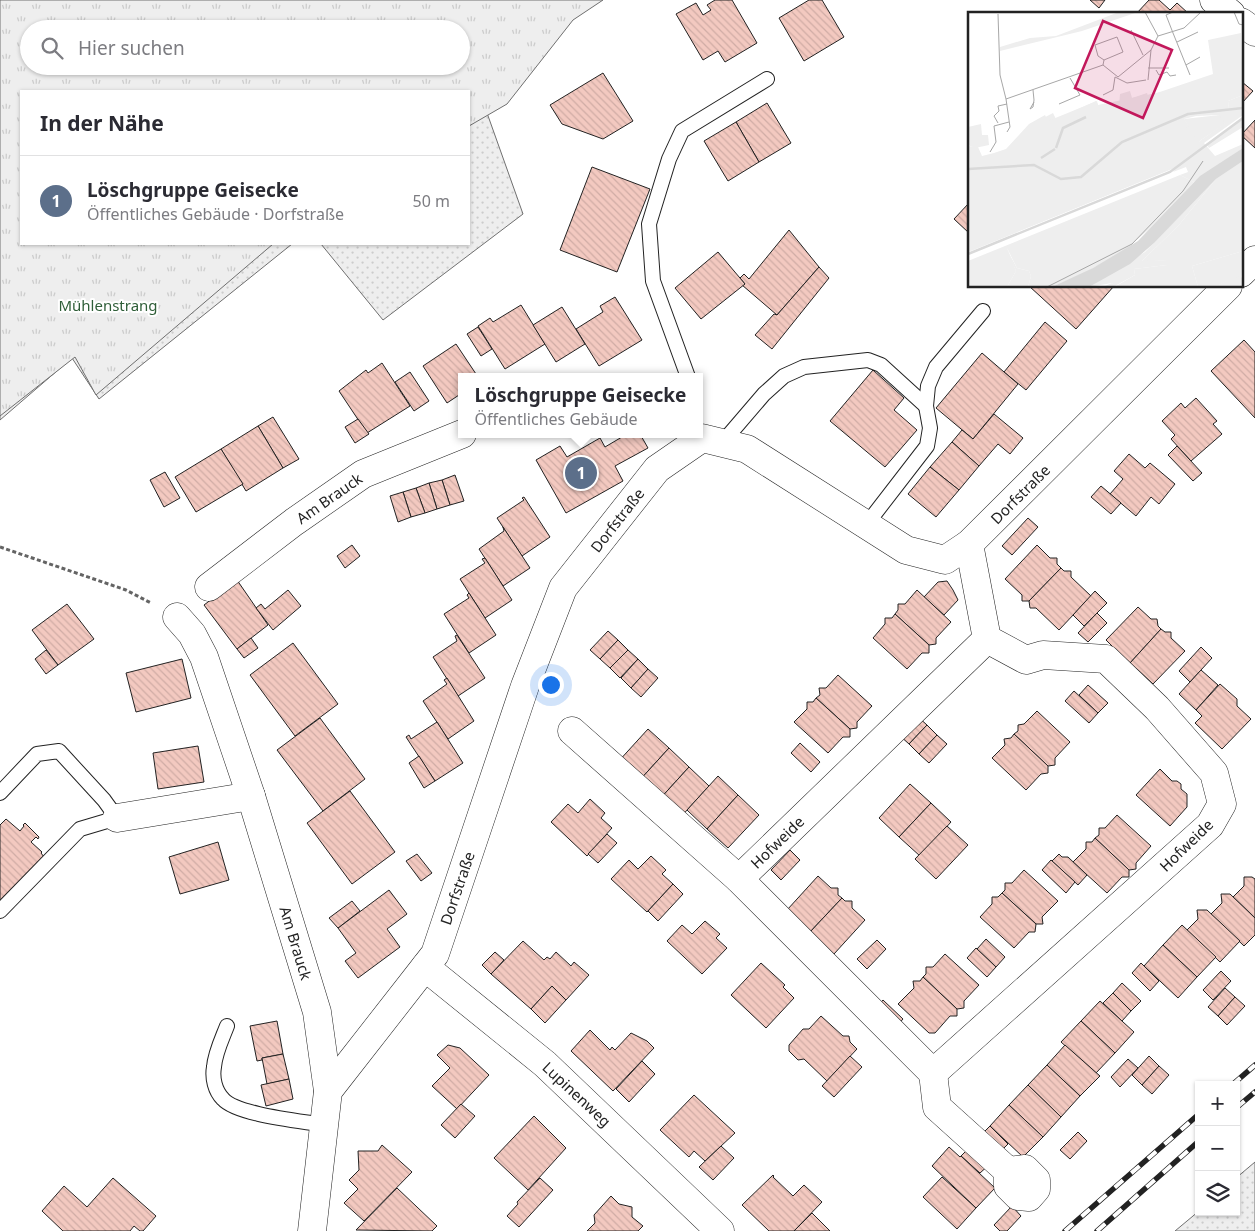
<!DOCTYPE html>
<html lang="de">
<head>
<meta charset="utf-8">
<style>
  body { margin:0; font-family:"Noto Sans",sans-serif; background:#f2f2f3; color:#2b2b33 }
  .controls { position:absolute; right:15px; bottom:15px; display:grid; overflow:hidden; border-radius:0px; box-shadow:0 1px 4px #0004 }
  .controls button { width:45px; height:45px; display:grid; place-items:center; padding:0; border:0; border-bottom:1px solid #e1e1e2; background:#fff; color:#2b2b33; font:25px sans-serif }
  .you { position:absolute; left:550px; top:684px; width:18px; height:18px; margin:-12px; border:4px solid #fff; border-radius:50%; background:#1a73e8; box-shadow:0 0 0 8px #1a73e833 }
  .badge { display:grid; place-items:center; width:32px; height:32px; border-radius:50%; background:#ea580c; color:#fff; font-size:16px; font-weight:700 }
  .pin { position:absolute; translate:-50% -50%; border:2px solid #fff; box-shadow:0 1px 5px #0006 }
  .popup { position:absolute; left:458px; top:373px; width:245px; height:65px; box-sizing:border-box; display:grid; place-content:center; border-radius:0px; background:#fff; filter:drop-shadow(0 1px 4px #0005); font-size:16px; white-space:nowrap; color:#7c7c81 }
  .popup b { font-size:19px; color:#2b2b33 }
  .popup::after { content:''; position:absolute; left:50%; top:100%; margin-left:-10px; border:10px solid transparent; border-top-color:#fff }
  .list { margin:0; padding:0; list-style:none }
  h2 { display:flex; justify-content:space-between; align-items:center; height:65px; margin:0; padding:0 20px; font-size:21px }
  h2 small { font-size:16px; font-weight:400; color:#7c7c81 }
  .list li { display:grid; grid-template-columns:32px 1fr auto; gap:15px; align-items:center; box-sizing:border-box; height:90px; padding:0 20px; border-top:1px solid #e1e1e2 }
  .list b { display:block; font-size:19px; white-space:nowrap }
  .list p { margin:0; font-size:16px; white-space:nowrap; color:#7c7c81 }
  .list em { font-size:16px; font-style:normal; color:#7c7c81 }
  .icon { flex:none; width:28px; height:28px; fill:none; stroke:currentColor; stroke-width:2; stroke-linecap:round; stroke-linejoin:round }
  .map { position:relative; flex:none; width:1255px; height:1231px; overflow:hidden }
  .search { position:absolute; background:#fff; box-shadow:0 1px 4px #0004; left:20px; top:20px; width:450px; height:55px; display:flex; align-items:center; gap:12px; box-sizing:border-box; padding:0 18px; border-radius:28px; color:#7c7c81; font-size:19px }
  .panel { position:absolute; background:#fff; box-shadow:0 1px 4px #0004; left:20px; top:90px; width:450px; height:155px; border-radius:0px }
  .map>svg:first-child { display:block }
  .grass { fill:url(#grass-dots); stroke:#6f6f6f }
  .park { fill:url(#park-tufts); stroke:#6f6f6f; fill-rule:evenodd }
  .building { fill:url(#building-back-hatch); stroke:#222 }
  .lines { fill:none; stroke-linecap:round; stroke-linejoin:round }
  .lane-casing { stroke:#222; stroke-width:16 }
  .street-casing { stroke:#222; stroke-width:29 }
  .path { stroke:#646464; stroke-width:3; stroke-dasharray:4 2.5; stroke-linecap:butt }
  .lane { stroke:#fff; stroke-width:14 }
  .street { stroke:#fff; stroke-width:28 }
  .rail-casing { stroke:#222; stroke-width:5.5 }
  .rail { stroke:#fff; stroke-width:4; stroke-dasharray:11; stroke-linecap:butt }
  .labels { text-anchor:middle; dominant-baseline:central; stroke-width:4; stroke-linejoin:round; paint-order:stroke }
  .park-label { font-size:15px; fill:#2f5e38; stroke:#fff }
  .street-label { font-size:15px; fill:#222; stroke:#fff }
  .inset-river { fill:none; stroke:#d9d9d9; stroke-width:2.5 }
  .inset-road { fill:none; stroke:#a7a7a7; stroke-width:1 }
  .view { fill:#c2185b; fill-opacity:0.15; stroke:#c2185b; stroke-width:2.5 }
  .inset-edge { fill:none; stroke:#222; stroke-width:2.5 }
</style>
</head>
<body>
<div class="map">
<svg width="1255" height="1231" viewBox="0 0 1255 1231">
  <defs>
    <pattern id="grass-dots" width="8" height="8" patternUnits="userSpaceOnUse" patternTransform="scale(1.25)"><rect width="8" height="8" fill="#eee"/><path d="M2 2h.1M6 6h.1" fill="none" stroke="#ccc" stroke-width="1.8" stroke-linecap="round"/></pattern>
    <pattern id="park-tufts" width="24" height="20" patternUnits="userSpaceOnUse" patternTransform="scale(1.25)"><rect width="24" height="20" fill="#eee"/><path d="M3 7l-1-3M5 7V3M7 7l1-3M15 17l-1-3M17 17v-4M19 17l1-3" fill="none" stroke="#ccc"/></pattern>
    <pattern id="building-back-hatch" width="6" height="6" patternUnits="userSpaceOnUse" patternTransform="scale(1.25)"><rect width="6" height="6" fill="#f3c9c0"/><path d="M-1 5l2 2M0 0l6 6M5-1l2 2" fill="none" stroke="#d0aca5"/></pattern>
  </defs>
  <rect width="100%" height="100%" fill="#fff"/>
  <!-- grass -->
  <g class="grass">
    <polygon points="0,0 29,29 29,66 461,66 461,40 523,214 383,320 321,244 469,244 469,91 21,91 21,244 292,244 99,399 72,358 0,420"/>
    <polygon points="1255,1162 1255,1231 1175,1231 1199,1211 1199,1212 1236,1212 1236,1178"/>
  </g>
  <!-- park -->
  <path class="park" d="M0,0H603L573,20L507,104L469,126V91H21V244H273L96,395L75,357L0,416ZM29,29H461V66H29Z"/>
  <!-- building -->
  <g class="building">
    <polygon points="715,0 732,0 757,43 725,62 718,51 703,60 676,14 696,3 703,15 711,10 707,5"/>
    <polygon points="809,0 822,0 844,37 804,61 779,18"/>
    <polygon points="1090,0 1105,0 1099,8"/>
    <polygon points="1149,0 1159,0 1170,10 1177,3 1189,14 1136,14"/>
    <polygon points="603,73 633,121 603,139 562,124 550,105"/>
    <polygon points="1242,82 1253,91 1241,104 1241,83"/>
    <polygon points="767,103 791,143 759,162 736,122"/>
    <polygon points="1255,120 1255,148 1241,135"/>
    <polygon points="736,122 759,162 728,181 704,141"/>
    <polygon points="592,167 650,189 617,272 560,250"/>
    <polygon points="969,203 969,233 954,219"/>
    <polygon points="789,230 819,267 777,315 742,285 745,284 740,278 744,274 749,279"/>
    <polygon points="718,252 745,284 701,319 675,288"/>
    <polygon points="819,267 829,278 772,349 755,335 774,314 777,315"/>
    <polygon points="1029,286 1114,286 1076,329"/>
    <polygon points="615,297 642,340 599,366 576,329 603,312 600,306"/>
    <polygon points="521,305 545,344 505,369 478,326 490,318 493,322"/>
    <polygon points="562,307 585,344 556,362 533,325"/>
    <polygon points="1045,322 1067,341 1026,390 1004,372"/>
    <polygon points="478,327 492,349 481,356 467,334"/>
    <polygon points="1244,340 1255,352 1255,418 1211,371"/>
    <polygon points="456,344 478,377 462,377 462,393 447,403 423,366"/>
    <polygon points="982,353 1018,384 973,439 936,408"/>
    <polygon points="382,363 410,406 367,433 339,391 366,370 368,373"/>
    <polygon points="873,370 904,398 894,410 917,430 885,467 830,421"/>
    <polygon points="410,372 429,401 414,411 395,382"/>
    <polygon points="1196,398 1217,421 1213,424 1222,434 1191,461 1171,439 1175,435 1162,421 1181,403 1185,408"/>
    <polygon points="994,414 1023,438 1010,454 998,444 979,466 952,442 962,430 973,439"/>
    <polygon points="273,417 299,459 283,468 258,426"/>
    <polygon points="358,419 369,434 355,443 345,427"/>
    <polygon points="258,426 283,468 246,491 221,449"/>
    <polygon points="627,434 640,434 648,448 615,466 623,481 566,513 536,460 560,446 567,457 600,438 605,447"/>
    <polygon points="952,442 979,466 959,490 930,467"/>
    <polygon points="1177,446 1202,473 1193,481 1168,455"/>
    <polygon points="221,449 243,484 196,512 175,477"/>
    <polygon points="1129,454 1145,468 1150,463 1175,484 1159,504 1151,497 1136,516 1110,494 1123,479 1114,471"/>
    <polygon points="930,467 959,490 936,517 908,494"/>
    <polygon points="165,472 180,498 164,507 150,480"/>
    <polygon points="455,475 464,501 450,505 442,480"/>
    <polygon points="442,480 450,505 437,509 429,483"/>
    <polygon points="429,483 437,509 425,513 416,488"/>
    <polygon points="1101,486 1121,503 1111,514 1091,497"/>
    <polygon points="416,488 425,513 411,517 403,492"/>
    <polygon points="403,492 411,517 398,522 390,496"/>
    <polygon points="524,497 550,537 522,556 497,518 524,500 522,498"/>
    <polygon points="1028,518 1038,527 1012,555 1002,546"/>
    <polygon points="503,527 530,568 503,586 479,549 504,531"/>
    <polygon points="352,545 360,556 345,568 337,556"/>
    <polygon points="1037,545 1050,558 1057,558 1057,564 1061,568 1029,601 1022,601 1022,595 1005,579"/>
    <polygon points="485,558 512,600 485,618 460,579 485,563 482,559"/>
    <polygon points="1061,568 1064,571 1071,571 1071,577 1091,596 1059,630 1036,608 1030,608 1029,601"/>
    <polygon points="237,580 268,625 237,649 204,605"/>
    <polygon points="947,581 953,590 958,600 944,615 924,597 938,582"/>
    <polygon points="288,590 301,606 273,630 256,608 261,604 265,609"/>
    <polygon points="917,590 951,622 936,638 936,644 929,645 895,614 898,610 898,604 905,604"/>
    <polygon points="1095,591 1107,603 1084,626 1073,615"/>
    <polygon points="469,593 496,635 469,653 444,614 469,598 467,595"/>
    <polygon points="67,604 94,639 58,665 32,630"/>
    <polygon points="1138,607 1151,619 1157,619 1158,626 1161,629 1130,663 1122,662 1122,656 1106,640"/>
    <polygon points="1097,613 1107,623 1088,642 1078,633"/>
    <polygon points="895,614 929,645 929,653 922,653 907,669 873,638 885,624 885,618 892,618"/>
    <polygon points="1161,629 1165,632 1171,632 1171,638 1185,651 1153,684 1137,669 1130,669 1130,663"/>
    <polygon points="608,631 618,640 600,659 590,650"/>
    <polygon points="457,635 485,678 458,696 433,657 457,641 455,636"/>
    <polygon points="251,638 258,648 244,658 237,649"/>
    <polygon points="618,640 628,650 610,668 600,659"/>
    <polygon points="293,643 338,704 295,736 250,675"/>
    <polygon points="1201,647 1212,658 1190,682 1179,671"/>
    <polygon points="46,650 58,665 46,674 35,659"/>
    <polygon points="628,650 638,659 620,678 610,668"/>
    <polygon points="182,659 191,698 136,712 126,673"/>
    <polygon points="638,659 648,669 631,688 621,678"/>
    <polygon points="648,669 658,678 641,697 631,688"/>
    <polygon points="1201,670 1218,685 1196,710 1179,694"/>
    <polygon points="838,675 872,706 857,722 857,728 850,729 816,698 820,695 819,688 826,688"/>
    <polygon points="447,678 474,721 448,739 423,701 447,684 444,680"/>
    <polygon points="1220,684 1237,699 1237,706 1251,719 1222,749 1195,723 1202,716 1196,710"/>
    <polygon points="1088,685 1108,703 1098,713 1079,695"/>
    <polygon points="1074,691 1098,713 1089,723 1065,701"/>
    <polygon points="816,698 850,729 850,737 843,737 828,753 794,722 807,709 807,702 813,702"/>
    <polygon points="1037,711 1070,742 1055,758 1055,765 1048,766 1014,734 1018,731 1018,725 1024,724"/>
    <polygon points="917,716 927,725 909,744 899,735"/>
    <polygon points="320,718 365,779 323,811 277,750"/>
    <polygon points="437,722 463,763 435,781 406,737 409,735 411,739"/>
    <polygon points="927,725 937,735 919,754 909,744"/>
    <polygon points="648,729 669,748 638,782 617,763"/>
    <polygon points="1014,734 1048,766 1048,773 1041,774 1026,790 992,758 1005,745 1004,739 1011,738"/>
    <polygon points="937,735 947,744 929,763 919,754"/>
    <polygon points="800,743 820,762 811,772 791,753"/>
    <polygon points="198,746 204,782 158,789 153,753"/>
    <polygon points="669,748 689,767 658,801 638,782"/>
    <polygon points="419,756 435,781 424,788 409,763"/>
    <polygon points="689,767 709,786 678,820 658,801"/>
    <polygon points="1160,769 1172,781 1177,781 1181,784 1181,789 1187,794 1187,807 1170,826 1136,795"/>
    <polygon points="718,776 738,795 707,829 687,810"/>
    <polygon points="910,784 931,803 899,837 879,818"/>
    <polygon points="350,791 395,852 352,884 307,823"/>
    <polygon points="738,795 759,815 728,848 707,829"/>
    <polygon points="590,799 605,813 601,818 612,828 587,856 551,822 568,804 578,813"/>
    <polygon points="931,803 951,822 920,856 899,837"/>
    <polygon points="1117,815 1151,846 1136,863 1136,869 1129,870 1095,838 1099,835 1099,828 1105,828"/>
    <polygon points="6,819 20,831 24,826 23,825 25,823 39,837 38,839 36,837 31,842 42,852 41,853 44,857 0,901 0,825"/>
    <polygon points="947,826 968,845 936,879 915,859"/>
    <polygon points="607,834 617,843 598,863 588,854"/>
    <polygon points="1095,838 1129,870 1129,877 1122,877 1107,893 1073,862 1086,849 1086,842 1092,842"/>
    <polygon points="218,842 229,880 180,894 169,857"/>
    <polygon points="790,850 800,860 781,880 771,870"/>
    <polygon points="417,854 432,873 421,881 406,861"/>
    <polygon points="1059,854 1062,857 1068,857 1087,875 1078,885 1052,861"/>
    <polygon points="651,856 666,870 662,874 673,884 647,912 611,879 629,860 638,869"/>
    <polygon points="1051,860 1075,882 1066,893 1042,870"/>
    <polygon points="1024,870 1058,901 1042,917 1043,924 1036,924 1002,893 1005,890 1005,883 1012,883"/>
    <polygon points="818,876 831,888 838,888 838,895 842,898 810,932 787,910"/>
    <polygon points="1244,877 1252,877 1255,879 1255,918 1233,897 1244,886"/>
    <polygon points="673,884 683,894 658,921 648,911"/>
    <polygon points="389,890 407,914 387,929 400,947 358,978 345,961 356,953 338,928"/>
    <polygon points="1002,893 1036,924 1035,932 1029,932 1014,948 980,917 992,904 992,897 998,897"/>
    <polygon points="1221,894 1230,894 1255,918 1255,935 1244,946 1211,914 1222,903"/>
    <polygon points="842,898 845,901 852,901 852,908 865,920 834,954 810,932"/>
    <polygon points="352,901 360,911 338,928 329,918"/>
    <polygon points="1197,910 1207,910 1240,941 1220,962 1187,930 1198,919"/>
    <polygon points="705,921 720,934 716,938 727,948 702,974 667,941 682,925 692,934"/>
    <polygon points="1182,925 1216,957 1197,977 1163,945"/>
    <polygon points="986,939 1005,957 996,967 977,949"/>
    <polygon points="877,940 886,949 867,969 857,959"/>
    <polygon points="523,941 544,960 547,957 550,959 556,952 571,966 574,962 589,975 566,1000 552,986 531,1009 491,974"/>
    <polygon points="1163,945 1197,977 1178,998 1144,966"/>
    <polygon points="976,948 996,967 987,977 967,958"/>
    <polygon points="495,952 504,960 491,974 482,965"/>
    <polygon points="945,954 979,985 964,1001 964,1008 957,1009 923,977 926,974 926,967 933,967"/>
    <polygon points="761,963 785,985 783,987 794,998 766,1028 731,995"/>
    <polygon points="1141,963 1159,981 1150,991 1132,973"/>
    <polygon points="1221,971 1231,981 1213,1000 1203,990"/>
    <polygon points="923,977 957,1009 957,1016 950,1016 935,1033 929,1033 898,1004 914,988 913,981 920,981"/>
    <polygon points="1122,983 1141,1001 1131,1011 1113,993"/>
    <polygon points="552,986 566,1000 545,1023 531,1009"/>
    <polygon points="1225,988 1235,997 1218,1016 1208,1007"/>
    <polygon points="1113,993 1131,1011 1122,1021 1103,1003"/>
    <polygon points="1235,997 1245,1006 1227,1025 1218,1016"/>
    <polygon points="883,1000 903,1019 894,1029 874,1010"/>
    <polygon points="1100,1001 1134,1032 1115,1053 1081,1021"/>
    <polygon points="821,1016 843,1036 849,1036 850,1042 857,1049 827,1081 804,1059 798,1060 789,1051 789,1045 803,1029 809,1029"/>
    <polygon points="277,1021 283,1054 262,1058 262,1060 257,1061 250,1026"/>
    <polygon points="1081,1021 1115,1053 1096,1073 1061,1042"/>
    <polygon points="590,1030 610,1050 612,1047 615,1050 631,1033 647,1041 654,1048 613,1091 571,1051"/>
    <polygon points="448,1045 460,1048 489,1075 457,1109 432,1086 450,1068 437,1055"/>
    <polygon points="1065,1045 1100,1076 1080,1096 1047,1065"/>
    <polygon points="283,1054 289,1079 267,1084 262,1058"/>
    <polygon points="850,1056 862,1067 834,1097 822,1086"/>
    <polygon points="1149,1056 1159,1066 1142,1085 1132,1075"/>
    <polygon points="1128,1059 1138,1068 1120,1087 1111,1077"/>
    <polygon points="642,1061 655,1074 629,1102 616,1089"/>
    <polygon points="1047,1065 1080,1096 1061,1117 1028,1085"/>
    <polygon points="1159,1066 1169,1075 1152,1094 1142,1085"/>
    <polygon points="289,1079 293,1099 266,1106 261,1085"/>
    <polygon points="1028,1085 1061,1117 1043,1137 1009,1105"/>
    <polygon points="694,1095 735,1133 705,1161 694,1151 689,1157 660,1130"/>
    <polygon points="461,1104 475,1116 455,1138 441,1125"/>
    <polygon points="1009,1105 1043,1137 1023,1157 990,1126"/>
    <polygon points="534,1116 566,1148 528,1190 494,1158"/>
    <polygon points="990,1126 1008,1144 999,1153 980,1136"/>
    <polygon points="1078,1132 1087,1141 1070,1159 1060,1150"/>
    <polygon points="382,1145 412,1172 364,1221 344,1203 358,1189 349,1180 359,1170 358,1151 378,1151"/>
    <polygon points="721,1146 734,1158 713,1180 699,1167"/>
    <polygon points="971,1146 990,1164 980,1173 961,1156"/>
    <polygon points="949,1147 960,1157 961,1156 995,1188 976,1208 932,1166"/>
    <polygon points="773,1175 774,1176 773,1177 793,1196 804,1185 822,1202 794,1231 769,1231 742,1205"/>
    <polygon points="942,1177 976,1208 957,1229 923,1197"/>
    <polygon points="113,1178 156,1216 143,1231 140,1231 134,1226 130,1231 63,1231 42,1211 64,1186 87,1207"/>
    <polygon points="540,1178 553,1190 519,1227 507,1216 518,1204 517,1202"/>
    <polygon points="397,1188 437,1226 432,1231 356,1230"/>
    <polygon points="611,1196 619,1204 632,1207 632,1217 643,1226 638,1231 587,1231 595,1223 594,1215"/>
    <polygon points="1012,1206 1021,1216 1007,1231 1000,1231 994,1225"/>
    <polygon points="812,1213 830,1231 794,1231"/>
  </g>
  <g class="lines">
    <defs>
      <g id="lane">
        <polyline points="688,377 653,281 649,224 669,159 682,131 767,79"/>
        <polyline points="722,443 764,394 784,376 804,367 868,360 881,365 926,406"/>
        <polyline points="866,525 927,446 930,428 926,406 928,386 936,367 983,311"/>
        <polyline points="0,793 37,754 59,751 104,800 117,818 80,829 0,911"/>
        <path d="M227,1026C222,1039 215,1053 214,1067C212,1078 215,1091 223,1099C237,1115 302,1121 324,1125"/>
      </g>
      <g id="street">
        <polyline points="1214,0 1231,14"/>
        <polyline points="1241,22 1255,32"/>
        <polyline points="1241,273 1255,260"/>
        <polyline points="969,544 987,639 739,879 933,1073 1210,825 1222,804 1214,773 1157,708 1106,659 1043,655 1026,660 987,639"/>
        <polyline points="209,587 294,522 363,474 462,434"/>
        <polyline points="177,617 192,634 204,657 251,796 317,1012 328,1091"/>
        <polyline points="572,731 739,879"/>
        <polyline points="117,818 251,796"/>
        <polyline points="425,967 545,1064 720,1231"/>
        <polyline points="933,1073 937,1107 1008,1171 1008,1186 1018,1196 1029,1197 1036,1189 1036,1180 1025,1169 1008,1171"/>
        <polyline points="312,1231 328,1091 435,954 525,686 563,588 657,469 702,438 747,449 906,550 945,560 969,544 1228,286"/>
      </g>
    </defs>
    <!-- lane casing -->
    <use href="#lane" class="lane-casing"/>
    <!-- street casing -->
    <use href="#street" class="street-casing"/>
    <!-- path -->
    <polyline class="path" points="0,547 126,590 151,603"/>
    <!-- lane -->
    <use href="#lane" class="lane"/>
    <!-- street -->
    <use href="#street" class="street"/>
    <defs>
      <g id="rail">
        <polyline points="1232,1085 1255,1065"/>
        <polyline points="1236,1108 1255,1092"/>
        <polyline points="1065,1231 1199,1114"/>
        <polyline points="1097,1231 1199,1141"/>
      </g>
    </defs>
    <!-- rail casing -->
    <use href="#rail" class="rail-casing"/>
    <!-- rail -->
    <use href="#rail" class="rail"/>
  </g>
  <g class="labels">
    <!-- park labels -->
    <g class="park-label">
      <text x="108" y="305">Mühlenstrang</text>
    </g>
    <!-- street labels -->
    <g class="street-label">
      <text transform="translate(1020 494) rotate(-45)">Dorfstraße</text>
      <text transform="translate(329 498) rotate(-35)">Am Brauck</text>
      <text transform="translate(617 520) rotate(-52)">Dorfstraße</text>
      <text transform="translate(777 842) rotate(-44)">Hofweide</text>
      <text transform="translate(1186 845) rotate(-44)">Hofweide</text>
      <text transform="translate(457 888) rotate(-71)">Dorfstraße</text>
      <text transform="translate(296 943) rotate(73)">Am Brauck</text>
      <text transform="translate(577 1094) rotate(43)">Lupinenweg</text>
    </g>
  </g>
  <!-- overview -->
  <g transform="translate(968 12)">
    <rect width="275" height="275" fill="#fff"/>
    <path d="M151,0H170L114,19L32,39V35L62,26L88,24ZM273,21L275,83L260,89L261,98L222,100L147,135L220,114L216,107L252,103L258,111L233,128L209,155L0,240V143L14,144L15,147L52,135L62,113L85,101L88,107L128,89L133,98L151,94L152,82L162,79L164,86L179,81L180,84L245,62L240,28ZM275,107V115L241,136L238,132ZM13,112L14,123H20L21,133L7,136L0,133V115ZM275,149V239L224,254L230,275H135L144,271L148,274L167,263L166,257L199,253V248L173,250L211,213L248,167ZM212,163L226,170L192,208L156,239L116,261L84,275H60L63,264L61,259L49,256L39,236L48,259L39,275H0V249ZM271,263L275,267L274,275H246Z" fill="#eee"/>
    <path d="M275,83V103L236,131L247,144L275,132V136L226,170L212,163L220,160L218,155L205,160L233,128L257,111L251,103L228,104L216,107L221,114L201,123L187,113L222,100L261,98L260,89ZM248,167L211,213L174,249L199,248V253L166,257L167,263L147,274L144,271L121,275L177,240ZM37,234L49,256L61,259L63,264L60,275H39L48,259ZM275,239L273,269L271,264L246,275H230L224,254Z" fill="#eee"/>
    <path d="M193,80L211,108L234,132L210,154L0,240V134L10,135L14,144L26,141L38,137L61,112L77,103L80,109L129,89L130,93Z" fill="#eee"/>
    <path d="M275,136V149L248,167L186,231L162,252L121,275H84L125,256L170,229L232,164Z" fill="#d9d9d9"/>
    <path class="inset-river" d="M88,136L95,116L118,105M73,146L87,137M0,157L66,153L93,167L113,165L154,130L220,102L275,96M0,242L202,160L275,106"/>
    <path class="inset-road" d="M2,0H57M177,0L190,24M266,0L271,12L275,13M30,2L32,63L38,87L135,53L150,65L183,38L190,24M163,18L175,43M205,21L222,63M205,21L198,3L205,0M190,24L216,16L233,0M209,30L230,20M135,53L136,48L155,40L149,25L127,33L130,44L136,48M218,53L232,45M180,56H201M188,58L191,63L199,60L202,64L208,63M180,68L183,38M65,78L66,88L65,95L62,97L66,90M135,83L145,78L147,65L159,71L178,68M38,87L42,115L39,120M91,92L112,83L102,66M30,111L26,104L31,99L30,94L39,92M22,140L28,130L26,114L41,110M79,275L164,232L215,179L235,149"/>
    <path class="view" d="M135,9L204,38L175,106L107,76Z"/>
    <rect width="275" height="275" class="inset-edge"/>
  </g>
</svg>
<div class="controls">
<button>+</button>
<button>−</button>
<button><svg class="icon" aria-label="layers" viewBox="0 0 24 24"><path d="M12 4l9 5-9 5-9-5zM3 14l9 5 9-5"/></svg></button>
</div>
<div class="you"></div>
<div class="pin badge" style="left:581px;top:473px;background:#5c6f8a">1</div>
<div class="popup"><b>Löschgruppe Geisecke</b>Öffentliches Gebäude</div>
<div class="search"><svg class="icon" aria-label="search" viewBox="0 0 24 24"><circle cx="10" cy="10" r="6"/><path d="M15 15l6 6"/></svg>Hier suchen</div>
<section class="panel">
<h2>In der Nähe<small></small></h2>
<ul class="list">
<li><span class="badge" style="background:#5c6f8a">1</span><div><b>Löschgruppe Geisecke</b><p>Öffentliches Gebäude · Dorfstraße</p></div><em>50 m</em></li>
</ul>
</section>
</div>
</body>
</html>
